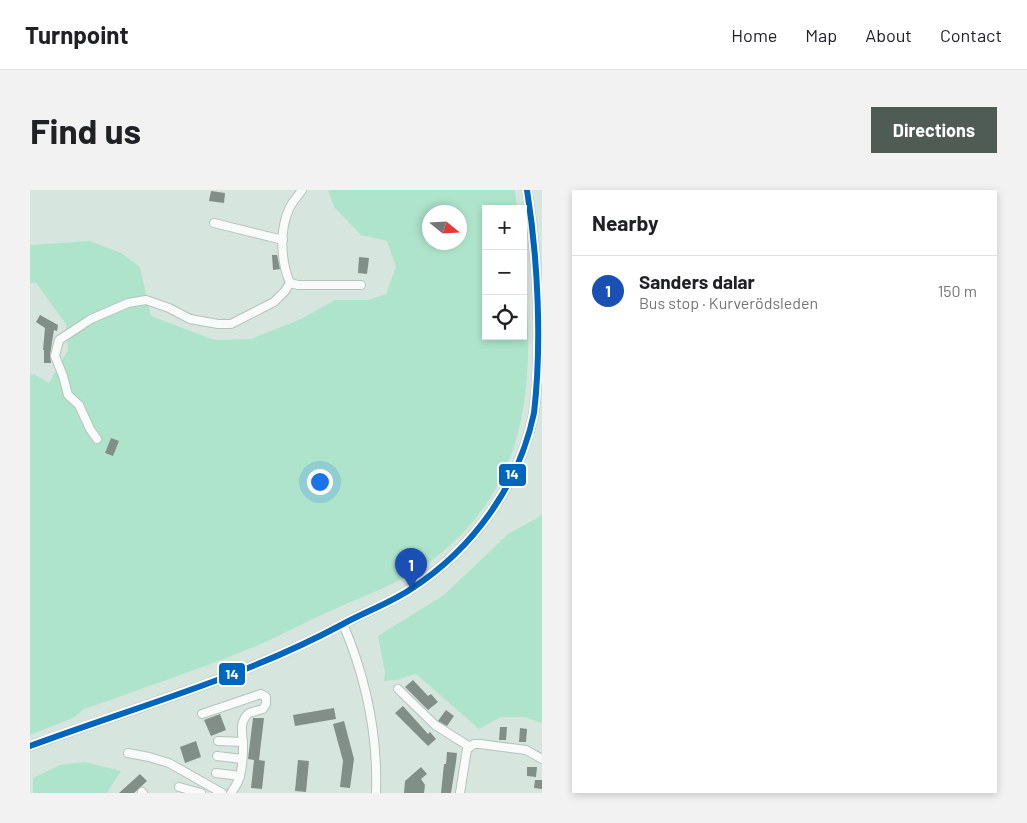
<!DOCTYPE html>
<html lang="en">
<head>
<meta charset="utf-8">
<style>
  body { margin:0; font-family:Barlow,sans-serif; background:#f2f2f2; color:#202124 }
  .controls { position:absolute; right:15px; top:15px; display:grid; overflow:hidden; border-radius:0px; box-shadow:0 2px 8px #0003 }
  .controls button { width:45px; height:45px; display:grid; place-items:center; padding:0; border:0; border-bottom:1px solid #e0e0e0; background:#fff; color:#202124; font:25px sans-serif }
  .compass { position:absolute; left:392px; top:15px; width:45px; height:45px; border-radius:50%; background:#fff; box-shadow:0 2px 8px #0003; rotate:108deg }
  .you { position:absolute; left:289px; top:291px; width:18px; height:18px; margin:-12px; border:4px solid #fff; border-radius:50%; background:#1a73e8; box-shadow:0 0 0 8px #1a73e833 }
  .badge { display:grid; place-items:center; width:32px; height:32px; border-radius:50%; background:#4f5c56; color:#fff; font-size:16px; font-weight:700 }
  .pin { position:absolute; translate:-50% -41px; filter:drop-shadow(0 1px 2px #0008) }
  .pin::after { content:''; position:absolute; top:26px; width:18px; height:15px; background:inherit; clip-path:polygon(0 0,100% 0,50% 100%) }
  .list { margin:0; padding:0; list-style:none }
  h2 { display:flex; justify-content:space-between; align-items:center; height:65px; margin:0; padding:0 20px; font-size:21px }
  h2 small { font-size:16px; font-weight:400; color:#757577 }
  .list li { display:grid; grid-template-columns:32px 1fr auto; gap:15px; align-items:center; box-sizing:border-box; height:70px; padding:0 20px; border-top:1px solid #e0e0e0 }
  .list b { display:block; font-size:19px; white-space:nowrap }
  .list p { margin:0; font-size:16px; white-space:nowrap; color:#757577 }
  .list em { font-size:16px; font-style:normal; color:#757577 }
  .icon { flex:none; width:28px; height:28px; fill:none; stroke:currentColor; stroke-width:2; stroke-linecap:round; stroke-linejoin:round }
  .map { position:relative; flex:none; width:512px; height:603px; overflow:hidden; border-radius:0px }
  header { display:flex; align-items:center; gap:30px; box-sizing:border-box; height:70px; padding:0 25px; background:#fff; border-bottom:1px solid #e0e0e0 }
  header strong { font-size:24px }
  nav { display:flex; gap:28px; margin-inline-start:auto; font-size:18px }
  .intro { display:flex; align-items:center; justify-content:space-between; box-sizing:border-box; height:120px; padding:0 30px }
  h1 { margin:0; font-size:35px }
  .button { padding:12px 22px; border-radius:0px; background:#4f5c56; color:#fff; font-size:18px; font-weight:700 }
  main { display:flex; gap:30px; padding:0 30px }
  aside { flex:1; background:#fff; border-radius:0px; box-shadow:0 2px 8px #0003 }
  .map>svg:first-child { display:block }
  .green { fill:#afe4cc; fill-rule:evenodd }
  .building { fill:#828e88 }
  .lines { fill:none; stroke-linecap:round; stroke-linejoin:round }
  .minor-casing { stroke:#b6c2bc; stroke-width:10 }
  .major-casing { stroke:#bac2be; stroke-width:11 }
  .minor { stroke:#f9fbfa; stroke-width:8 }
  .major { stroke:#dfe8e4; stroke-width:9 }
  .bus-1-casing { stroke:#fff; stroke-width:10 }
  .bus-1 { stroke:#0065bd; stroke-width:6 }
  .line-badge { stroke:#fff; stroke-width:2 }
  .badge-label { font-size:14px; text-anchor:middle; font-weight:bold; fill:#fff }
</style>
</head>
<body>
<header>
<strong>Turnpoint</strong>
<nav><a>Home</a><a>Map</a><a>About</a><a>Contact</a></nav>
</header>
<div class="intro"><h1>Find us</h1><a class="button">Directions</a></div>
<main>
<div class="map">
<svg width="512" height="603" viewBox="0 0 512 603">
  <rect width="100%" height="100%" fill="#d6e6de"/>
  <!-- green -->
  <g class="green">
    <path d="M298,0H485L487,19H456V146H493V67C505,184 504,294 401,371C369,394 331,407 296,423C269,435 242,450 214,461C161,482 108,500 54,519L43,528L0,545V185L4,184L19,193L38,160L36,134L6,93H0V55L60,51L91,63L110,77L121,126L184,150L221,149L271,129L305,110H338L356,104L366,77L357,51L331,45L304,17ZM400,22H430V52H400Z"/>
    <polygon points="512,323 512,533 494,527 471,527 449,539 386,484 366,490 354,491 355,483 348,446 414,405 478,344 509,327"/>
    <polygon points="55,572 91,581 77,603 3,603 3,588 30,575"/>
  </g>
  <!-- building -->
  <g class="building">
    <polygon points="181,1 195,3 194,13 179,11"/>
    <polygon points="242,65 247,65 250,79 243,80"/>
    <polygon points="329,67 339,68 337,84 328,83"/>
    <polygon points="10,125 28,135 27,141 24,140 20,165 21,173 14,173 14,160 13,160 15,138 6,132"/>
    <polygon points="81,248 89,251 83,266 75,263"/>
    <polygon points="383,490 398,506 401,504 408,512 398,520 375,497"/>
    <polygon points="373,516 398,544 400,542 406,549 398,556 365,523"/>
    <polygon points="304,518 306,529 265,536 263,525"/>
    <polygon points="416,520 424,526 417,536 408,531"/>
    <polygon points="190,524 196,540 181,546 174,530"/>
    <polygon points="223,528 234,528 229,570 235,571 232,599 221,598 224,570 218,569"/>
    <polygon points="314,531 324,569 320,598 310,597 313,571 303,534"/>
    <polygon points="470,537 477,537 476,550 469,550"/>
    <polygon points="490,538 497,539 496,552 489,552"/>
    <polygon points="166,551 171,567 155,573 150,557"/>
    <polygon points="417,562 427,563 426,572 421,603 411,603 414,574 416,574"/>
    <polygon points="268,570 279,571 276,602 265,601"/>
    <polygon points="391,577 397,584 391,589 395,595 394,603 374,603 375,591"/>
    <polygon points="497,577 507,577 506,587 497,586"/>
    <polygon points="110,584 117,591 104,603 89,603"/>
    <polygon points="505,590 512,590 512,599 504,598"/>
  </g>
  <g class="lines">
    <defs>
      <g id="minor">
        <polyline points="184,33 253,50"/>
        <path d="M260,93C251,72 249,41 259,19C262,12 268,6 272,0"/>
        <polyline points="260,93 268,95 331,95"/>
        <polyline points="67,249 60,239 49,215 38,205 33,186 25,166 29,150 61,129 98,113 116,110 139,118 160,129 188,134 201,134 244,112 255,101 260,93"/>
        <path d="M313,434C336,488 348,544 346,603"/>
        <polyline points="368,499 405,535 440,557 444,554 450,554 496,560 512,569"/>
        <path d="M172,524L225,506L231,504L236,507V514L233,519L219,523C208,532 213,545 213,557C213,565 213,573 211,581C210,590 206,596 201,603"/>
        <polyline points="188,551 213,552"/>
        <polyline points="98,563 119,567 139,573 192,603"/>
        <polyline points="187,566 212,569"/>
        <polyline points="186,583 210,586"/>
        <polyline points="149,597 171,603"/>
        <polyline points="112,602 113,603"/>
        <polyline points="430,603 437,559 440,557"/>
      </g>
      <path id="major" d="M0,556C105,517 213,488 313,434C335,422 360,413 381,399C443,359 489,295 504,223C512,154 508,69 497,0"/>
    </defs>
    <!-- minor casing -->
    <use href="#minor" class="minor-casing"/>
    <!-- major casing -->
    <use href="#major" class="major-casing"/>
    <!-- minor -->
    <use href="#minor" class="minor"/>
    <!-- major -->
    <use href="#major" class="major"/>
    <defs>
      <path id="bus-1" d="M0,556C105,517 213,488 313,434C335,422 360,413 381,399C443,359 489,295 504,223C512,154 508,69 497,0"/>
    </defs>
    <!-- bus-1 casing -->
    <use href="#bus-1" class="bus-1-casing"/>
    <!-- bus-1 -->
    <use href="#bus-1" class="bus-1"/>
  </g>
  <g class="line-badge">
    <rect x="468" y="273" width="29" height="24" rx="5" fill="#0065bd"/>
    <rect x="188" y="472" width="28" height="24" rx="5" fill="#0065bd"/>
  </g>
  <g class="badge-label">
    <text x="482" y="289">14</text>
    <text x="202" y="489">14</text>
  </g>
</svg>
<div class="controls">
<button>+</button>
<button>−</button>
<button><svg class="icon" aria-label="locate" viewBox="0 0 24 24"><circle cx="12" cy="12" r="6"/><path d="M12 2v4M12 18v4M2 12h4M18 12h4"/></svg></button>
</div>
<svg class="compass" viewBox="-18 -18 36 36"><path d="M0-13l5 13h-10z" fill="#e53935"/><path d="M0 13l5-13h-10z" fill="#757577"/></svg>
<div class="you"></div>
<div class="pin badge" style="left:381px;top:399px;background:#1a4fb4">1</div>
</div>
<aside>
<h2>Nearby<small></small></h2>
<ul class="list">
<li><span class="badge" style="background:#1a4fb4">1</span><div><b>Sanders dalar</b><p>Bus stop · Kurverödsleden</p></div><em>150 m</em></li>
</ul>
</aside>
</main>
</body>
</html>
